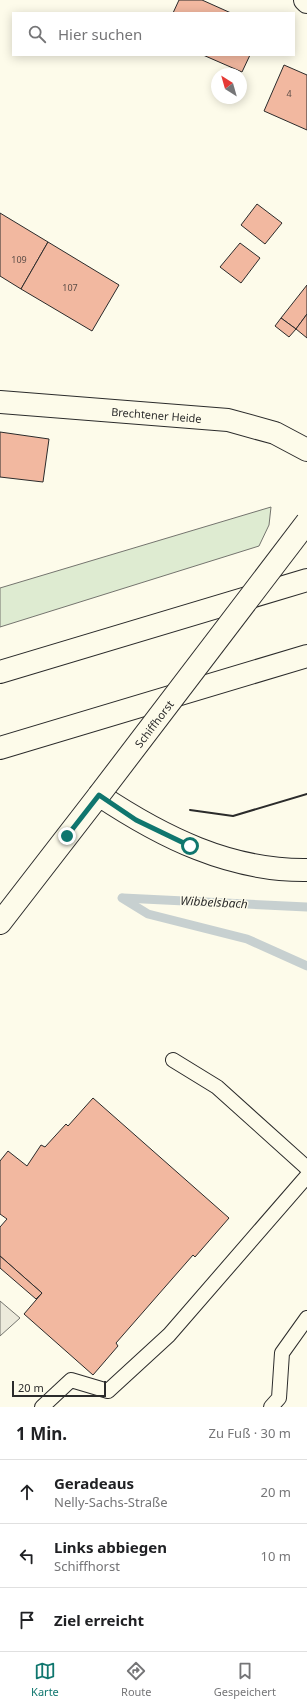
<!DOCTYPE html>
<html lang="de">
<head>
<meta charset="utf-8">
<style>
  body { margin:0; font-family:"Noto Sans",sans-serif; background:#f2f2f2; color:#202124 }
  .compass { position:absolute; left:211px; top:68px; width:36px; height:36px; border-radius:50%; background:#fff; box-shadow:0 2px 10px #0003; rotate:323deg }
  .scale { position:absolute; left:12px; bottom:10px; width:94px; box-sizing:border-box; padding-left:4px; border:2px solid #2b2b2b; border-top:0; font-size:11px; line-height:14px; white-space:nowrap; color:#2b2b2b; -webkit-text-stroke:3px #fdfbea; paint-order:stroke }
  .stop { position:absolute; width:12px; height:12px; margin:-9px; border:3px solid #0f766e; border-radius:50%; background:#fff }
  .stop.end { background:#0f766e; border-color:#fff; box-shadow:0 1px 4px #0008 }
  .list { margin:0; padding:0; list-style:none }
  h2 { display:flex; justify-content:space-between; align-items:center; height:52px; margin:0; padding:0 16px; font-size:17px }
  h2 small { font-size:13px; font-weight:400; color:#757577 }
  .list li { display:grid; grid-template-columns:26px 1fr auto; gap:12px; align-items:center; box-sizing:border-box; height:64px; padding:0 16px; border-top:1px solid #e0e0e0 }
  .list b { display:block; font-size:15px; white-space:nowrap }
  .list p { margin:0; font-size:13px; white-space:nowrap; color:#757577 }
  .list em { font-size:13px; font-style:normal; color:#757577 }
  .icon { flex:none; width:22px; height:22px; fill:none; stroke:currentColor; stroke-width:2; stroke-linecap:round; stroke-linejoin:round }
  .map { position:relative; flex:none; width:307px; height:1407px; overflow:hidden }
  .search { position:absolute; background:#fff; box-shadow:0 2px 10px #0003; left:12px; right:12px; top:12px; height:44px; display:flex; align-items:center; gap:10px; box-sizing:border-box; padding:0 14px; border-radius:0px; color:#757577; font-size:15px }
  .sheet { height:244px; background:#fff }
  nav { display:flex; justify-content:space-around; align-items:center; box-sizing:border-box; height:56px; border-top:1px solid #e0e0e0; background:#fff; font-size:11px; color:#757577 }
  nav a { display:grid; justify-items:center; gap:2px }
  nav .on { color:#0f766e }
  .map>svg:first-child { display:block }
  .green { fill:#deebd1; stroke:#74746e }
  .parking { fill:#eceadb; stroke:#74746e }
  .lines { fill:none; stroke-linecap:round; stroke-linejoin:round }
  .stream { stroke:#c7d0d0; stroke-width:9 }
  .building { fill:#f2b8a0; stroke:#2b2b2b }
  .lane-casing { stroke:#2b2b2b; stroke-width:16 }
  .street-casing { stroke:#2b2b2b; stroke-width:24 }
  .highway-casing { stroke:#2b2b2b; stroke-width:24 }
  .lane { stroke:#fdfbea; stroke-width:14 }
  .street { stroke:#fdfbea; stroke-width:22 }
  .highway { stroke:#fdfbea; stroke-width:22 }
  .street-bridge-casing { stroke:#2b2b2b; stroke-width:24; stroke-linecap:butt }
  .street-bridge { stroke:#fdfbea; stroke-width:22 }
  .wall { stroke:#2b2b2b; stroke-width:2 }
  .route { stroke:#0f766e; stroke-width:5 }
  .labels { text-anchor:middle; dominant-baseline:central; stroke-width:3; stroke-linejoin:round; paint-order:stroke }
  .number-label { font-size:9px; fill:#5d4e48 }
  .street-label { font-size:11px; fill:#2b2b2b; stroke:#fdfbea }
  .water-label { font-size:12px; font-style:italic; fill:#2b2b2b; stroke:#fdfbea }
</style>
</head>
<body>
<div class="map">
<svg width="307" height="1407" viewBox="0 0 307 1407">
  <rect width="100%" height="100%" fill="#fdfbea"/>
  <!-- green -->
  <polygon class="green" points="271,507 269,525 259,546 0,627 0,588"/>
  <!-- parking -->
  <polygon class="parking" points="0,1301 20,1318 0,1336"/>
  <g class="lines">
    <!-- stream -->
    <g class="stream">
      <polyline points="122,898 148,914 247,939 307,966"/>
      <polyline points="123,898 307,907"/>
    </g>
  </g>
  <!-- building -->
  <g class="building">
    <polygon points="179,0 202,0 231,13 173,13"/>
    <polygon points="203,55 250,55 242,72"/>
    <polygon points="284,65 307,75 307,130 264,111"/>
    <polygon points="257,204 282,223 265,244 241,225"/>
    <polygon points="0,213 48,242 21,289 0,276"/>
    <polygon points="48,242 119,285 92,331 21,289"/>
    <polygon points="240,243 260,258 241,283 220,267"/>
    <polygon points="307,285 307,314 296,329 281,318"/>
    <polygon points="307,314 307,338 296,329"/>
    <polygon points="281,318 296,329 289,337 275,326"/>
    <polygon points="0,432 49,439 43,482 0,477"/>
    <polygon points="93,1098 229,1218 195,1257 193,1255 116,1343 118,1346 93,1375 24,1314 42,1293 0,1256 0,1227 7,1219 0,1214 0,1161 8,1151 27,1166 41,1145 45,1147 66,1124 68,1126"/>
    <polygon points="0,1256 42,1293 36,1299 0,1268"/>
  </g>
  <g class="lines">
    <defs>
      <g id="lane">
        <polyline points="173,1060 217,1087 307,1168"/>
        <polyline points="42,1407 71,1380 108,1391 169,1335 307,1176"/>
        <polyline points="271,1407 279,1398 282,1353 307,1318"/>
      </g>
      <g id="street">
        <polyline points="305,0 307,2"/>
        <path id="s1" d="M0,402L228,420L275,433L307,450"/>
        <path d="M0,923L99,795C162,837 230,871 307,870"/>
      </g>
      <g id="highway">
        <polyline points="0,672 307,580"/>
        <polyline points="0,748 307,656"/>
      </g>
    </defs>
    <!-- lane casing -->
    <use href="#lane" class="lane-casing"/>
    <!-- street casing -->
    <use href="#street" class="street-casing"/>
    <!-- highway casing -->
    <use href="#highway" class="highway-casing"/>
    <!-- lane -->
    <use href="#lane" class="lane"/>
    <!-- street -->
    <use href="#street" class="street"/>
    <!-- highway -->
    <use href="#highway" class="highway"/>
    <defs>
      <g id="street-bridge">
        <path id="s2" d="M99,795L307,522"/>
      </g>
    </defs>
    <!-- street-bridge casing -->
    <use href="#street-bridge" class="street-bridge-casing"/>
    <!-- street-bridge -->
    <use href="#street-bridge" class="street-bridge"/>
    <!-- wall -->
    <polyline class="wall" points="190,810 233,816 307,794"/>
  </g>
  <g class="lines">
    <!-- route -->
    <polyline class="route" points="67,836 99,795 136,820 190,846"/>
  </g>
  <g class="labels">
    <!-- number labels -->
    <g class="number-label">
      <text x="289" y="93">4</text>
      <text x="19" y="259">109</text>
      <text x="70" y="287">107</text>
    </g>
    <!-- street labels -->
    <g class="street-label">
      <text stroke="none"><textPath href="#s1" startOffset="157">Brechtener Heide</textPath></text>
      <text stroke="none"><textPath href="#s2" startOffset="90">Schiffhorst</textPath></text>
    </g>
    <!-- water labels -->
    <g class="water-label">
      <text transform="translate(214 902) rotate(3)">Wibbelsbach</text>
    </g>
  </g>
</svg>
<svg class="compass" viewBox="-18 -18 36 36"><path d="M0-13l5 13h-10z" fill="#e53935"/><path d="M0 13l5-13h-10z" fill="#757577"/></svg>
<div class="scale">20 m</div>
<div class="stop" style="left:190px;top:846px"></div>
<div class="stop end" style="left:67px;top:836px"></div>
<div class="search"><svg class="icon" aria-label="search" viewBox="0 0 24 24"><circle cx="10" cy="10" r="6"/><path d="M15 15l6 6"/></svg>Hier suchen</div>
</div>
<section class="sheet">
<h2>1 Min.<small>Zu Fuß · 30 m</small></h2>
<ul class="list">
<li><svg class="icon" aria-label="ahead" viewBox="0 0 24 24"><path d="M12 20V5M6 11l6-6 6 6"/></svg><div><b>Geradeaus</b><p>Nelly-Sachs-Straße</p></div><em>20 m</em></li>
<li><svg class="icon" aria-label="left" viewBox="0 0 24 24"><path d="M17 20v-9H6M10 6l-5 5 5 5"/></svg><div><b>Links abbiegen</b><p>Schiffhorst</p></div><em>10 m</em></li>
<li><svg class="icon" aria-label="arrive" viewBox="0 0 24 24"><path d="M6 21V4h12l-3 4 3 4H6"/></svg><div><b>Ziel erreicht</b></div></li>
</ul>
</section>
<nav>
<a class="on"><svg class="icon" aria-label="map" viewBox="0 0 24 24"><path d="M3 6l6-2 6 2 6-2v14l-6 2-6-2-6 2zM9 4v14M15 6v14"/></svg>Karte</a>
<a><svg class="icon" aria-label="directions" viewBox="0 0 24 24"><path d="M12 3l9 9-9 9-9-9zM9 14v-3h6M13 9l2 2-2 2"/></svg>Route</a>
<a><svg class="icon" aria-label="saved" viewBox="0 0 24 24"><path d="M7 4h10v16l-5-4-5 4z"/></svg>Gespeichert</a>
</nav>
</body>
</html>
